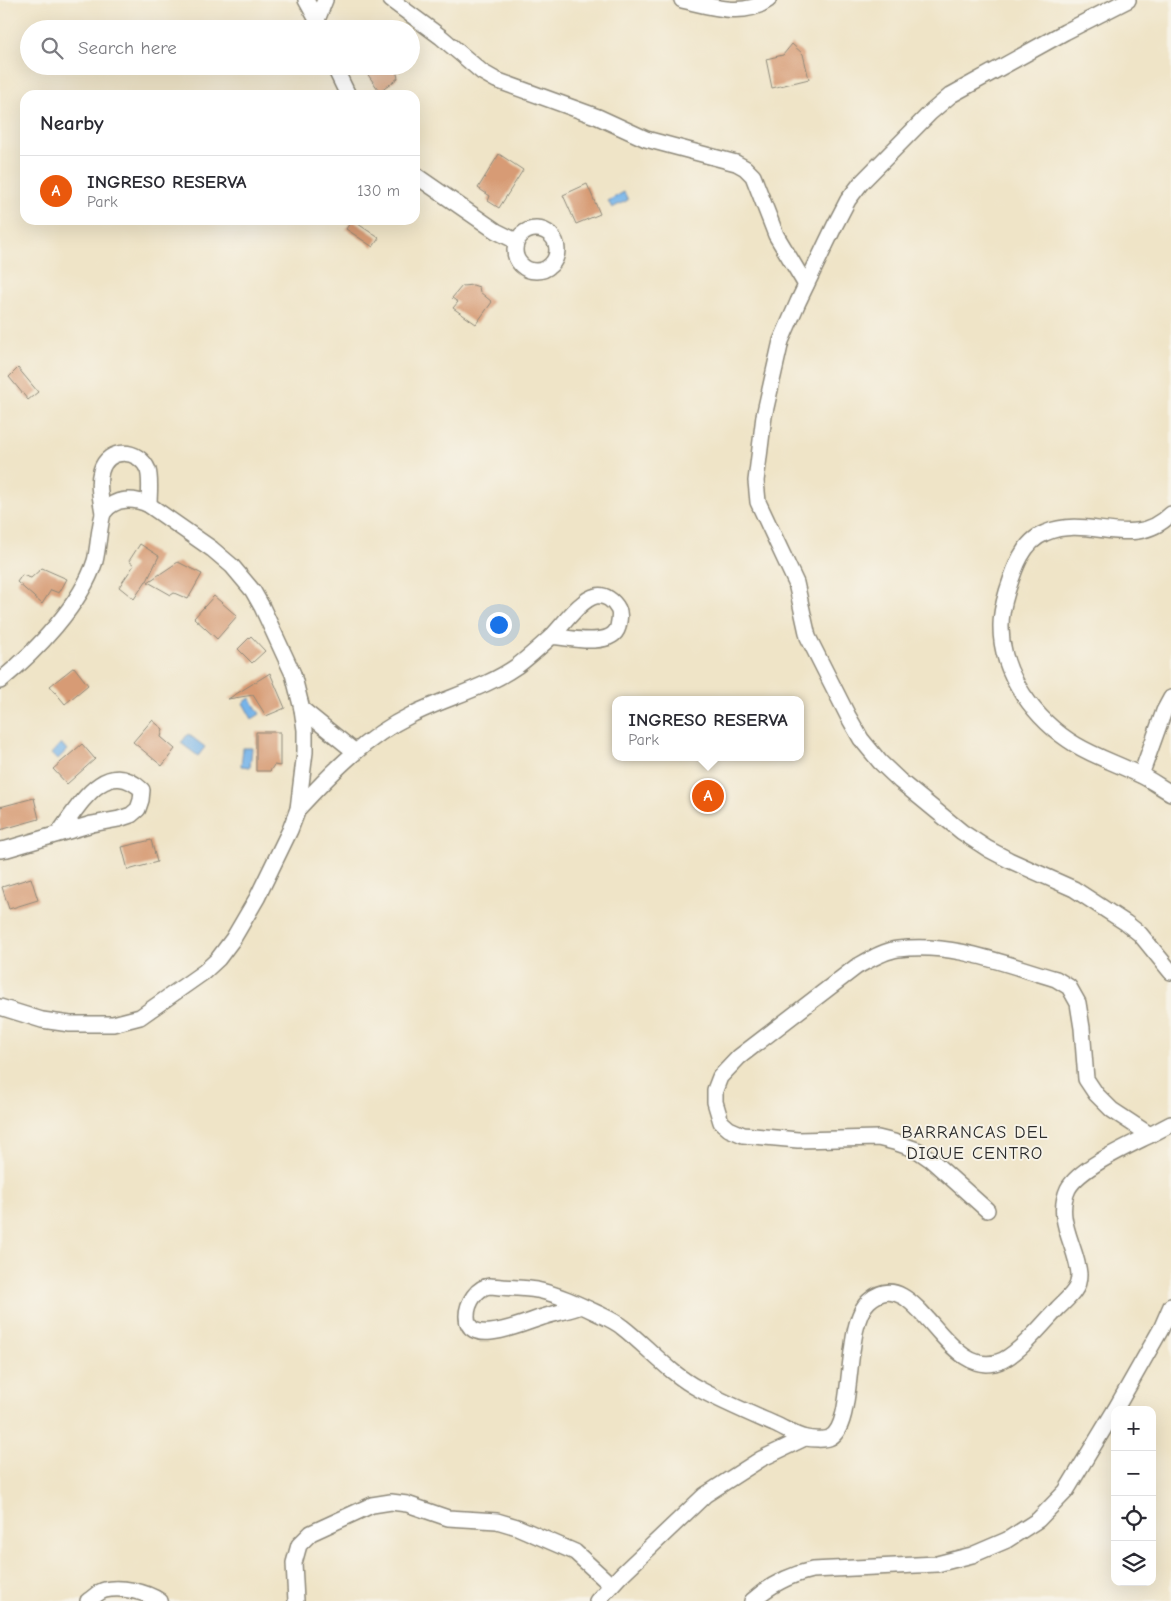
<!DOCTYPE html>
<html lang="en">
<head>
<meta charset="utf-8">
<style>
  body { margin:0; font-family:"Comic Neue",sans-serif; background:#f7f7f7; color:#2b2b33 }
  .controls { position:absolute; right:15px; bottom:15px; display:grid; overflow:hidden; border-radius:10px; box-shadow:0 5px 20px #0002 }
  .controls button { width:45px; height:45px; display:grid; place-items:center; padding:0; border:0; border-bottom:1px solid #e1e1e2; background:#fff; color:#2b2b33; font:25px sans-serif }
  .you { position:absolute; left:498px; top:624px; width:18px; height:18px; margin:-12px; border:4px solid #fff; border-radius:50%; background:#1a73e8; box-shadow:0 0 0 8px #1a73e833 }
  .badge { display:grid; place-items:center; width:32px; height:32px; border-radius:50%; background:#ea580c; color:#fff; font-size:16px; font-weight:700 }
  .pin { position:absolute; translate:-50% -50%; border:2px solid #fff; box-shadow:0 1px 5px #0006 }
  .popup { position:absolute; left:612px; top:696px; width:192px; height:65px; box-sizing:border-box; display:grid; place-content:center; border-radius:10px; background:#fff; filter:drop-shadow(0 1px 4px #0005); font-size:16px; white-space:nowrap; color:#7c7c81 }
  .popup b { font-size:19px; color:#2b2b33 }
  .popup::after { content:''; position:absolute; left:50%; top:100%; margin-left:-10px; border:10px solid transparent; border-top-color:#fff }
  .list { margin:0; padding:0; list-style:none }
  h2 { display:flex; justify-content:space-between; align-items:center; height:65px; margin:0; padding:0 20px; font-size:21px }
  h2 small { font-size:16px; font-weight:400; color:#7c7c81 }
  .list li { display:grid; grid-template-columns:32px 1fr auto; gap:15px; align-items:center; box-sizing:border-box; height:70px; padding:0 20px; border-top:1px solid #e1e1e2 }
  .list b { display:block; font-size:19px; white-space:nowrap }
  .list p { margin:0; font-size:16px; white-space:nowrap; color:#7c7c81 }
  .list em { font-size:16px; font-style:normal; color:#7c7c81 }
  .icon { flex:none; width:28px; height:28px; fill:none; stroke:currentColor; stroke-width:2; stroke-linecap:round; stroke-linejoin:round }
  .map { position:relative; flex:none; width:1171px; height:1601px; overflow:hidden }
  .search { position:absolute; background:#fff; box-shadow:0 5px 20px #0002; left:20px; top:20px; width:400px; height:55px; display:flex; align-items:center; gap:12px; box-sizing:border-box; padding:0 18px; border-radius:28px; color:#7c7c81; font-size:19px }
  .panel { position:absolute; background:#fff; box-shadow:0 5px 20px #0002; left:20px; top:90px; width:400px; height:135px; border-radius:15px }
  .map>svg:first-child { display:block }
  .water { fill:#76b4e9; stroke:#50708a }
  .building { fill:#d79b75 }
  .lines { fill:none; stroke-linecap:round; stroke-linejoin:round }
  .minor-casing { stroke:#8d8879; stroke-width:18 }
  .minor { stroke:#fff; stroke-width:15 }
  .labels { text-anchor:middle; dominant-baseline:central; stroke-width:4; stroke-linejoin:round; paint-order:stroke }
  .neighbourhood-label { font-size:18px; letter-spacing:1px; fill:#2b2b2b; stroke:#f7f3e8 }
</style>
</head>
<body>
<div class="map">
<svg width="1171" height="1601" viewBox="0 0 1171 1601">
  <rect width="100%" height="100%" fill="#f7f3e8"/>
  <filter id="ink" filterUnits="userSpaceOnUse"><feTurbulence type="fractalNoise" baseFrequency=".02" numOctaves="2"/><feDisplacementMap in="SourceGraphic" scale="10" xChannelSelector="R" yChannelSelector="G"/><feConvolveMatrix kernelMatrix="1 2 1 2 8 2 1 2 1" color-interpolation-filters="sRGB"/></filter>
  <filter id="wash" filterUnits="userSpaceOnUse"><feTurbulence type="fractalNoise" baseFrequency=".0096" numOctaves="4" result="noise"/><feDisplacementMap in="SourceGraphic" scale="20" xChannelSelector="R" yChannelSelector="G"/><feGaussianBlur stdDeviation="1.12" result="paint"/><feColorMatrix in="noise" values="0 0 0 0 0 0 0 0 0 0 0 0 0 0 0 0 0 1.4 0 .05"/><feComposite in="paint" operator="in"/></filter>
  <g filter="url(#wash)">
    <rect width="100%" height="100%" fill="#efe4c7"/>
    <!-- water -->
    <g class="water">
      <polygon points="624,192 628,200 612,208 608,201"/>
      <polygon points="250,698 260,714 252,719 243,703"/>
      <polygon points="188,734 205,747 198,756 181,743"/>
      <polygon points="61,743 67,750 57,760 51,754"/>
      <polygon points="243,748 252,748 250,767 241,766"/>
    </g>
    <g id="blocks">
      <!-- building -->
      <g class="building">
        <polygon points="792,44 803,54 809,79 772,88 766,59 783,55"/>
        <polygon points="362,66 395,66 398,78 380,92"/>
        <polygon points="499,154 523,170 499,208 488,201 490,196 478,188"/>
        <polygon points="587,184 600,214 576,224 563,195"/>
        <polygon points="352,220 379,238 373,247 346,229"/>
        <polygon points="473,285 479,287 480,292 492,302 476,324 453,308 458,302 452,298 462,286"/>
        <polygon points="18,368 38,392 28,400 9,377"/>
        <polygon points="140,544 159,556 147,581 146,581 134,599 119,587 134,565 129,561"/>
        <polygon points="178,562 202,574 188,599 174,593 171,595 148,582"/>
        <polygon points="42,568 67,579 59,593 51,590 42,604 17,582 22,575 31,578"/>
        <polygon points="214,596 237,616 217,639 194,618"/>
        <polygon points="251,636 265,651 252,663 238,649"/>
        <polygon points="74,667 88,685 65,704 50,686"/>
        <polygon points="270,673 285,708 266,716 253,695 228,699"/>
        <polygon points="152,720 163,729 161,737 175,749 162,766 133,742"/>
        <polygon points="256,732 280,732 280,766 274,765 270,771 256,771"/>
        <polygon points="82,744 95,759 67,784 53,769"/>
        <polygon points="34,798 39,819 0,830 0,807"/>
        <polygon points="151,840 157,862 128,870 122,847"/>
        <polygon points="31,878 38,900 9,909 2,887"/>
      </g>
    </g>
  </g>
  <g filter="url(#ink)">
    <use href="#blocks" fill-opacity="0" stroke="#8d8879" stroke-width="1"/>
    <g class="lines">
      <defs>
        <g id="minor">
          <polyline points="306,0 317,20 320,29"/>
          <polyline points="391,0 441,37 482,72 496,80 598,117 646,139 736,163 745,168 753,176 776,235 806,285"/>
          <path d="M682,0C709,6 743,18 768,0"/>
          <polyline points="1128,0 1065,32 951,95 930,113 861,183 848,200 835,225 798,302 781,341 764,416 756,481 758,502 796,583 808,637 848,716 861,739 880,762 900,781 962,832 988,849 1009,860 1074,889 1126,923 1140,934 1171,972"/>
          <polyline points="317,20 325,0"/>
          <polyline points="334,66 348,95"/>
          <polyline points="415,175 496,231 516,241"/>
          <circle cx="536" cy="250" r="21"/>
          <path d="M103,513C101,500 97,484 101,471C108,447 139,448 148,470C151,480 149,494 149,505"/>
          <path d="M1171,514C1133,552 1090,514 1045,533C1022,542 1014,570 1007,592C1004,602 1001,614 1001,625C1000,674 1036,721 1076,745C1096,757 1118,764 1138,774C1150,779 1160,787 1171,793"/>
          <path d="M0,681C35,652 81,605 95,561C98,551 100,518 104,512C115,497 134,498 149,505L212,549L232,566L253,591L262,607L293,674L302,709L305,730V752L298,809L290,830L257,898L233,939L218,959L204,972L140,1017L113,1024H70L42,1020L0,1007"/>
          <polyline points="302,709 354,751"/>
          <polyline points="1141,775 1164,711 1171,698"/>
          <path d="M298,809C332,772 366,737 411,715C445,698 486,688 517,666C529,657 541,646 552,636C563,625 581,599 596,596C605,594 614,601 618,609C621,614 619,621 618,627C612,648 568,638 552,636"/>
          <path d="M0,850L7,849L92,824L119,819L131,815L138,809L141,800L142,790C105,755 78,808 58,834"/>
          <path d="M987,1210L930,1159L917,1150L894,1142L878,1138L798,1140L743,1135L729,1129L721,1122L715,1102V1090L720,1077L739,1057L856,967C869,960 883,951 898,949C953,942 1004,964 1056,979L1069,987L1078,1003L1082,1028L1086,1079L1096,1094L1112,1110L1150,1135L1171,1124"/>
          <path d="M582,1306C569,1310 556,1313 543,1317C528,1321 467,1350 467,1316C467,1303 477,1287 490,1286C494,1286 498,1287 502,1287C513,1288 525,1288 537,1290C557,1294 578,1304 597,1313C605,1317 615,1321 622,1327C648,1347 670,1374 699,1389C723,1402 749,1413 774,1424C784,1428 795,1436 806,1438C811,1439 824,1440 829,1438C857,1427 842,1325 869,1301C917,1258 946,1388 1003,1360C1021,1351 1044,1323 1058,1308C1063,1303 1070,1297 1074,1291C1077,1287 1079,1280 1079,1274C1077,1247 1054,1219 1068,1189C1079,1168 1128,1146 1150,1135"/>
          <polyline points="1115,1410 1161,1329 1171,1306"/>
          <path d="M88,1601C93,1598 99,1591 105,1590C122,1586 146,1592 160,1601"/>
          <polyline points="296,1601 294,1563 299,1545 311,1533 372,1505 391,1502 407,1504 448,1518 497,1521 517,1527 575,1552 611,1585"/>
          <polyline points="597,1601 621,1575 705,1495 761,1459 805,1438"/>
          <path d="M752,1601C770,1585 789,1575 812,1570L937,1564L972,1555L1007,1540L1038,1520L1066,1491L1115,1410"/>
        </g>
      </defs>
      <!-- minor casing -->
      <use href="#minor" class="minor-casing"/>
      <!-- minor -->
      <use href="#minor" class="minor"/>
    </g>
  </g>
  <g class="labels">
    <!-- neighbourhood labels -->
    <g class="neighbourhood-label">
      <text x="975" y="1132">BARRANCAS DEL<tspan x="975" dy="21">DIQUE CENTRO</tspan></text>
    </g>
  </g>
</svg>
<div class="controls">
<button>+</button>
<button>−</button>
<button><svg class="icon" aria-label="locate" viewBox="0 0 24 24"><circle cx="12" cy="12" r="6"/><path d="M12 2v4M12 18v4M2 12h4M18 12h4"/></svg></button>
<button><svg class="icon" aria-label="layers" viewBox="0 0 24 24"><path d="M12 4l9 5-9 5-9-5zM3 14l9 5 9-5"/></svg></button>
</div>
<div class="you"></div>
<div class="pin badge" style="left:708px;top:796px">A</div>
<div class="popup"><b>INGRESO RESERVA</b>Park</div>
<div class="search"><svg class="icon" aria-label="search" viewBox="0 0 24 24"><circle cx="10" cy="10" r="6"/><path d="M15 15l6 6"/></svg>Search here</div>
<section class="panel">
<h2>Nearby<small></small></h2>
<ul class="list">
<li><span class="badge">A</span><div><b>INGRESO RESERVA</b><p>Park</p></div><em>130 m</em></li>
</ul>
</section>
</div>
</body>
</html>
